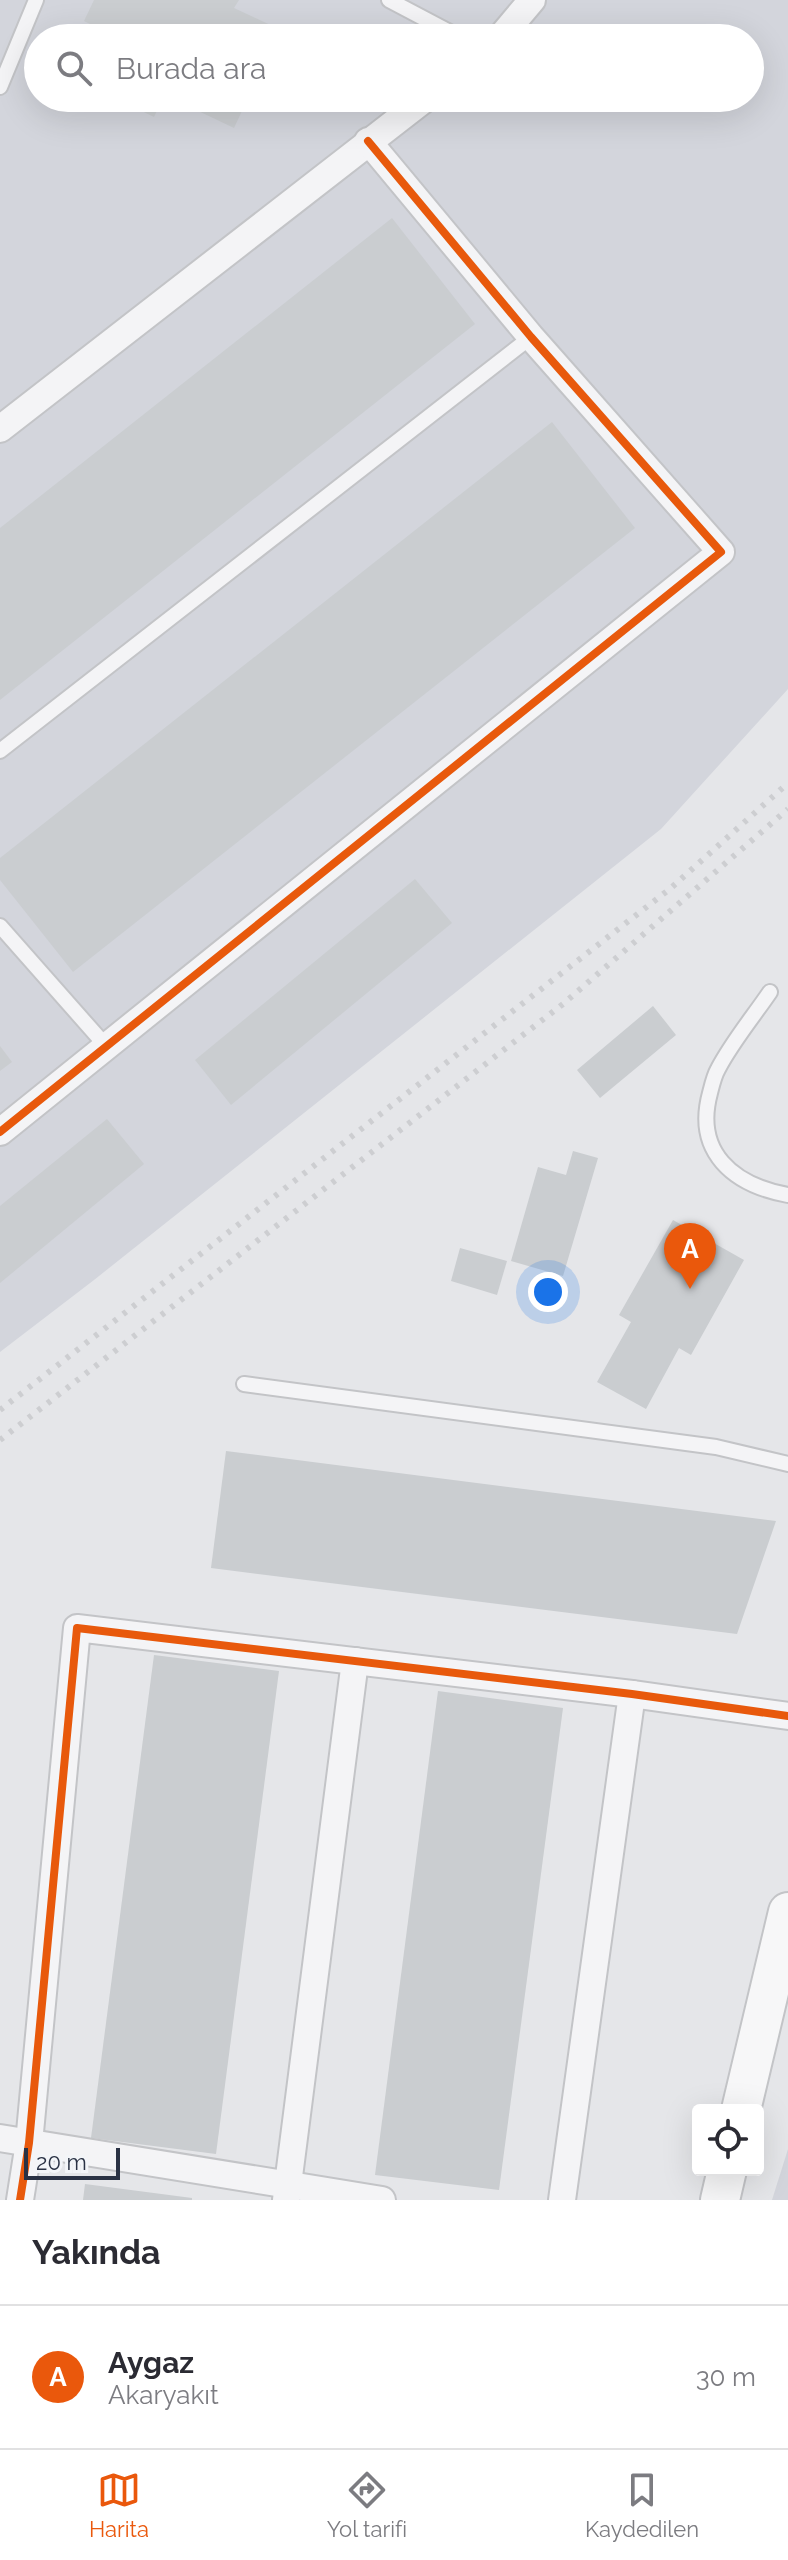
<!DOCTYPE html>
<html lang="tr">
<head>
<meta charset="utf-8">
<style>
  body { margin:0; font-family:Raleway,sans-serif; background:#f7f7f7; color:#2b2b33 }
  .controls { position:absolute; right:24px; bottom:24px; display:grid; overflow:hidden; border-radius:8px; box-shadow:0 8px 32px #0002 }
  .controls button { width:72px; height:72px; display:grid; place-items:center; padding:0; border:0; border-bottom:2px solid #e1e1e2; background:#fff; color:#2b2b33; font:40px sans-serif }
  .scale { position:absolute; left:24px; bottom:20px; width:96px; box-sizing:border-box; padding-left:8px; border:4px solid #2a3244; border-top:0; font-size:22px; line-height:28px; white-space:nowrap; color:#2a3244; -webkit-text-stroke:6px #f3f5f8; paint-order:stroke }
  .you { position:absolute; left:548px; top:1292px; width:28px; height:28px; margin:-20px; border:6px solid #fff; border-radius:50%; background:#1a73e8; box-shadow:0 0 0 12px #1a73e833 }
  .badge { display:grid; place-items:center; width:52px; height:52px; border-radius:50%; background:#ea580c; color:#fff; font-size:26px; font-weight:700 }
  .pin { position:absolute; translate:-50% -66px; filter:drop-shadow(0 2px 4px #0008) }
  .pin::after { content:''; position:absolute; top:42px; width:28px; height:24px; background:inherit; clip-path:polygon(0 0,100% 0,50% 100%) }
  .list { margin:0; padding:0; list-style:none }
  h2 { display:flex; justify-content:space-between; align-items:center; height:104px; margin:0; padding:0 32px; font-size:34px }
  h2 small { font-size:26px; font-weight:400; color:#7c7c81 }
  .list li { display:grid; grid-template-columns:52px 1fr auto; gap:24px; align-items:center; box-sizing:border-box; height:144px; padding:0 32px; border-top:2px solid #e1e1e2 }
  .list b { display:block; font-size:30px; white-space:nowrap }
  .list p { margin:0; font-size:26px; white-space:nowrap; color:#7c7c81 }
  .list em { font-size:26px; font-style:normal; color:#7c7c81 }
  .icon { flex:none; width:44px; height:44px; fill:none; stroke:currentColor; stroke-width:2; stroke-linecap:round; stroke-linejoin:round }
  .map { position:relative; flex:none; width:788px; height:2200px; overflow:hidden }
  .search { position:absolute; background:#fff; box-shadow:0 8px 32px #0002; left:24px; right:24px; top:24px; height:88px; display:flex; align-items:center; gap:20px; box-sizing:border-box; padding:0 28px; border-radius:44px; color:#7c7c81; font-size:30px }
  .sheet { height:248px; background:#fff }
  nav { display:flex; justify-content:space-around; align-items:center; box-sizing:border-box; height:112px; border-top:2px solid #e1e1e2; background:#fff; font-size:22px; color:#7c7c81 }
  nav a { display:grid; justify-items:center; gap:4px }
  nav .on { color:#ea580c }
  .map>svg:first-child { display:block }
  .built { fill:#d3d5dc; fill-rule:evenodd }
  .building { fill:#cacdd0 }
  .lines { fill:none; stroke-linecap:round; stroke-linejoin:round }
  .service-casing { stroke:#c3c4c7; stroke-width:18 }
  .minor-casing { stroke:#c3c4c7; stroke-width:30 }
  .secondary-casing { stroke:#c3c4c7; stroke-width:42 }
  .service { stroke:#f4f4f6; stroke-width:14 }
  .minor { stroke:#f4f4f6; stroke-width:26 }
  .secondary { stroke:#f7f7f8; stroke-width:38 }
  .rail { stroke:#cdced1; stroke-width:6; stroke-dasharray:4 8; stroke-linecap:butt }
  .cycleway-casing { stroke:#f3f5f8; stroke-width:13 }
  .cycleway { stroke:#e8590c; stroke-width:8 }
</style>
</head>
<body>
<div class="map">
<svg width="788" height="2200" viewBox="0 0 788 2200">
  <rect width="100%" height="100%" fill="#e5e6e9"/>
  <!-- built -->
  <g class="built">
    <path d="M0,0H788V689L661,829L94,1280L0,1352ZM38,38H750V98H38Z"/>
    <polygon points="788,2149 788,2200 772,2200"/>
  </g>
  <!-- building -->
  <g class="building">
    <polygon points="94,0 239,0 234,8 281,30 277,38 90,38 96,27 84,21"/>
    <polygon points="115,98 163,98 154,117"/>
    <polygon points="171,98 248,98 234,128"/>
    <polygon points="392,218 475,324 0,700 0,528"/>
    <polygon points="552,422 635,528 73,972 0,880 0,858"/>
    <polygon points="415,879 452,923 231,1105 195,1060"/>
    <polygon points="653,1006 676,1035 600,1098 577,1070"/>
    <polygon points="0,1046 12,1062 0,1071"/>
    <polygon points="107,1119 144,1164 0,1283 0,1206"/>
    <polygon points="573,1151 598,1158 563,1276 511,1261 538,1167 566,1175"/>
    <polygon points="673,1220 744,1260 691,1355 679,1348 646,1409 597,1382 631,1322 619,1315"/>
    <polygon points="460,1248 507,1261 497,1295 451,1281"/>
    <polygon points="226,1451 776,1521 737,1634 211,1568"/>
    <polygon points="154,1655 279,1671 216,2154 91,2138"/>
    <polygon points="438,1691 563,1708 499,2190 375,2175"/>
    <polygon points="85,2184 192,2198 192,2200 83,2200"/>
  </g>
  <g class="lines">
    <defs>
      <g id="service">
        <polyline points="389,0 461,38"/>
        <polyline points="0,87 36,0"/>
        <polyline points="0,751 531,337"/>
        <polyline points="0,926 106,1046"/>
        <path d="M770,992C753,1017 732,1042 718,1069C714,1076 712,1085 710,1093C694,1152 733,1185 788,1195"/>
        <polyline points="244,1384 716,1447 788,1464"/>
      </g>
      <g id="minor">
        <polyline points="500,38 532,0"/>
        <polyline points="0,429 426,98"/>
        <polyline points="0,1132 721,552 531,337 368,141"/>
        <polyline points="0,2138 382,2200"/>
        <polyline points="20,2200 29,2143 77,1628 632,1694 788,1716"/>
        <polyline points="286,2200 355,1661"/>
        <polyline points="562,2200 632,1694"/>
      </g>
      <g id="secondary">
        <polyline points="741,2110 788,1912"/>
        <polyline points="720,2200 727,2170"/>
      </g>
    </defs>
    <!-- service casing -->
    <use href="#service" class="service-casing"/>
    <!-- minor casing -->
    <use href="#minor" class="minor-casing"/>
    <!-- secondary casing -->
    <use href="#secondary" class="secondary-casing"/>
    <!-- service -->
    <use href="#service" class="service"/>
    <!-- minor -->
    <use href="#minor" class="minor"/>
    <!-- secondary -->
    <use href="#secondary" class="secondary"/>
    <!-- rail -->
    <g class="rail">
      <polyline points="0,1410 671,888 788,783"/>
      <polyline points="0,1440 563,1004 788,809"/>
    </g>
    <defs>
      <g id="cycleway">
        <polyline points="0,1132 721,552 531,337 368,141"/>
        <polyline points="20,2200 29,2143 77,1628 632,1694 788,1716"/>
      </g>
    </defs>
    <!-- cycleway casing -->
    <use href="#cycleway" class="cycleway-casing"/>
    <!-- cycleway -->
    <use href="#cycleway" class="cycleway"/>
  </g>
</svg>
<div class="controls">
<button><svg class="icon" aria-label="locate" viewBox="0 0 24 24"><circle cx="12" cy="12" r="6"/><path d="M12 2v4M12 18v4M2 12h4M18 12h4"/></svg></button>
</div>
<div class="scale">20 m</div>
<div class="you"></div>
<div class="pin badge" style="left:690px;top:1289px">A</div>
<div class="search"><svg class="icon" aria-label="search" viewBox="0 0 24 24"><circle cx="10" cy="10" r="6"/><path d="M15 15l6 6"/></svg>Burada ara</div>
</div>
<section class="sheet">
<h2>Yakında<small></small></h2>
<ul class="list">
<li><span class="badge">A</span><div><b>Aygaz</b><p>Akaryakıt</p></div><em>30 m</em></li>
</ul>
</section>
<nav>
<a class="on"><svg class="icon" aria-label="map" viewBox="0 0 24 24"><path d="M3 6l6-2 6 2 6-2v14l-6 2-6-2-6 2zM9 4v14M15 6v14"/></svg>Harita</a>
<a><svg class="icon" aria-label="directions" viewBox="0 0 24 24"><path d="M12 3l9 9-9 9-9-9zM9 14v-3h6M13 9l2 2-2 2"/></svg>Yol tarifi</a>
<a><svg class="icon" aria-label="saved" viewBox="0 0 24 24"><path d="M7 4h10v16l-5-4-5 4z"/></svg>Kaydedilen</a>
</nav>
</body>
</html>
